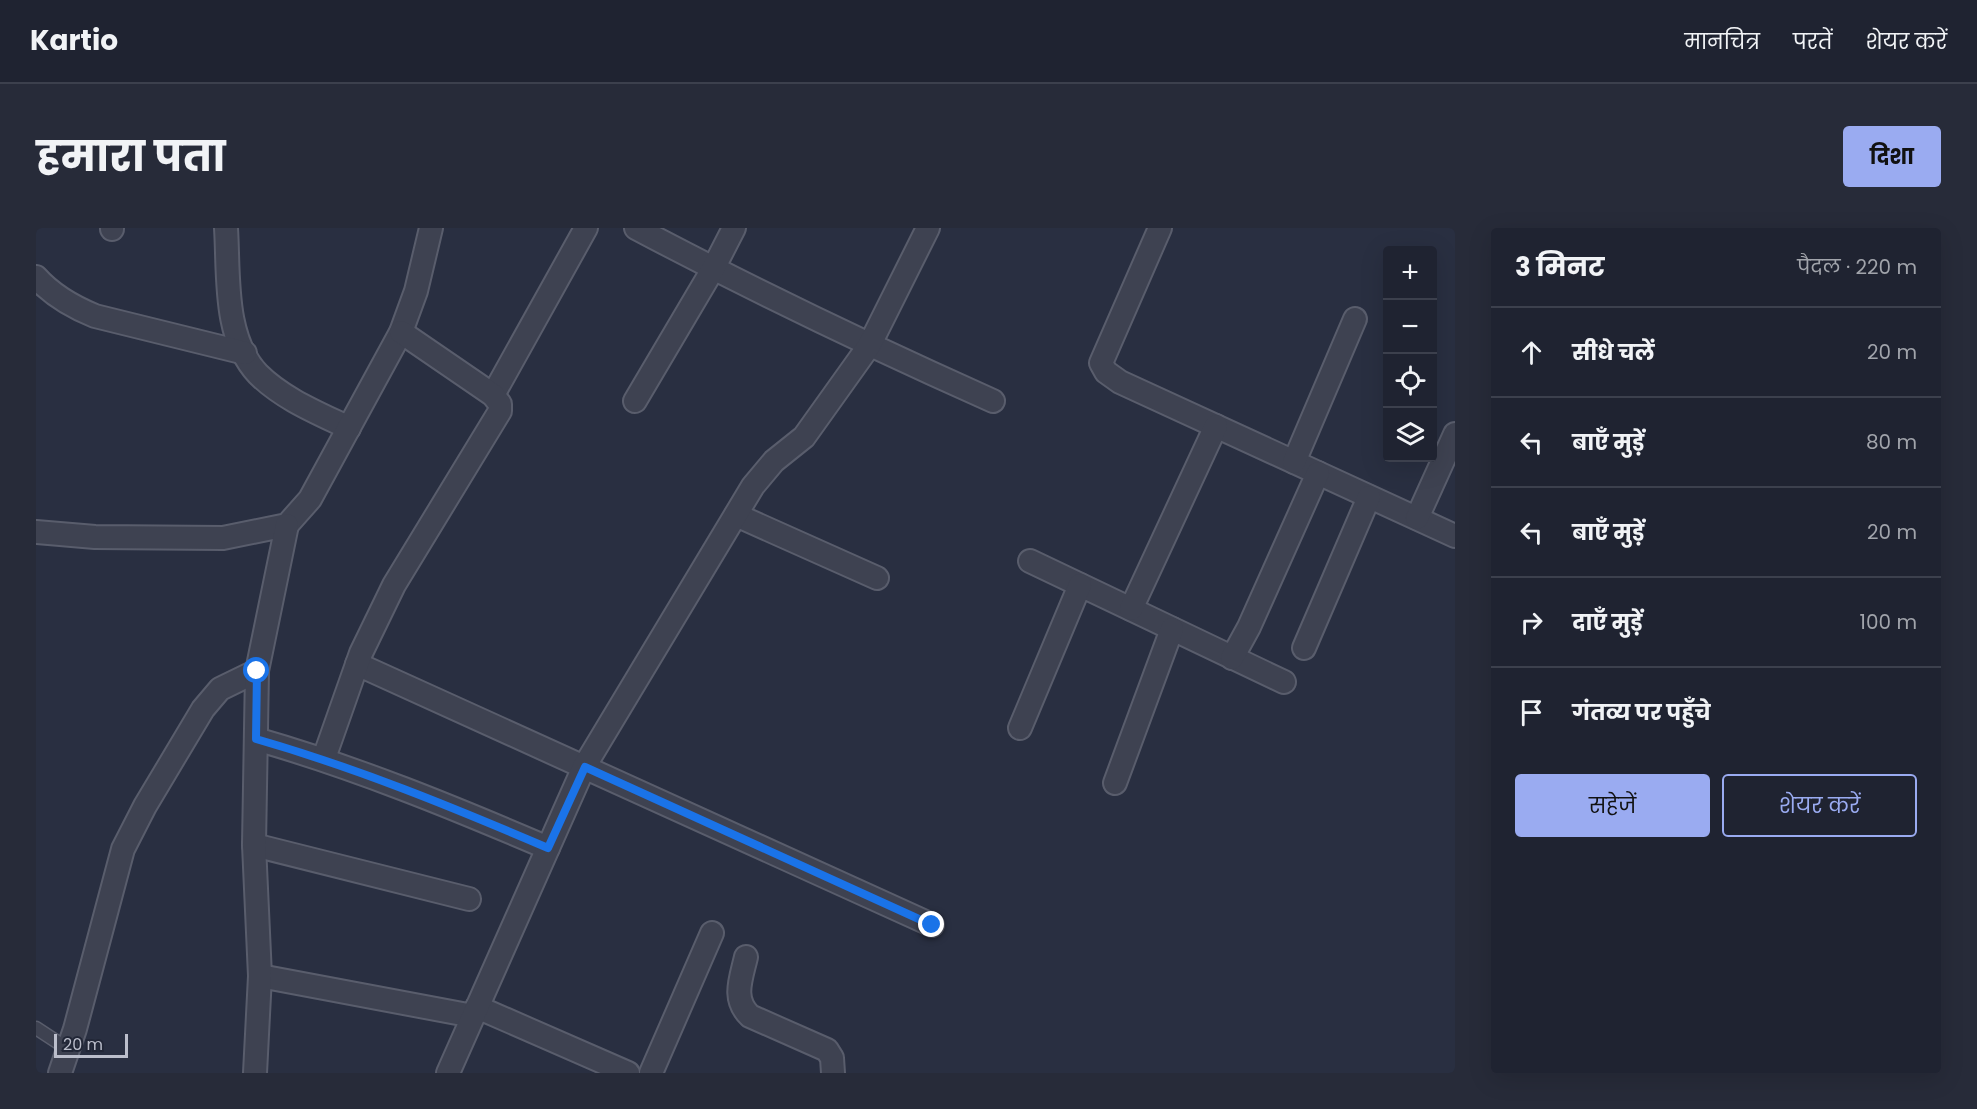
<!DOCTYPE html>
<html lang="hi">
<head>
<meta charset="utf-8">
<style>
  body { margin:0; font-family:Poppins,"Noto Sans Devanagari",sans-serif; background:#272b39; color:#f1f3f6 }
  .controls { position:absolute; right:18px; top:18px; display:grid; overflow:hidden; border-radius:6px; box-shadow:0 6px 24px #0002 }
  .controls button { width:54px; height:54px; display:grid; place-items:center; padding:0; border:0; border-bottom:2px solid #3c404d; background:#1f2331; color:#f1f3f6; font:30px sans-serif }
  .scale { position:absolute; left:18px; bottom:15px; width:74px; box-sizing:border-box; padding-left:6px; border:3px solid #bbbecb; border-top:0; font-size:16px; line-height:21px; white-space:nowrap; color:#bbbecb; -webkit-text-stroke:4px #222737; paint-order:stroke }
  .stop { position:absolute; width:18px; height:18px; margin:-14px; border:4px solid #1a73e8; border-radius:50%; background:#fff }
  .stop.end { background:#1a73e8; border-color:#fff; box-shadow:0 2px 6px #0008 }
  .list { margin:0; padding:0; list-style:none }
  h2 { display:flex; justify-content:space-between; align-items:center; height:78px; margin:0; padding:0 24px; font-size:26px }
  h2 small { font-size:20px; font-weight:400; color:#a1a4ab }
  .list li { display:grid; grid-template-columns:39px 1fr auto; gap:18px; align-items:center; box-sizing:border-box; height:90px; padding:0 24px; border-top:2px solid #3c404d }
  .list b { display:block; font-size:22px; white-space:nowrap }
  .list em { font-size:20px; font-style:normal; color:#a1a4ab }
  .actions { display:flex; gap:12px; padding:18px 24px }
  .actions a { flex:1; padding:14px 0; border:2px solid #9aabf1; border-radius:6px; text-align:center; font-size:21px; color:#9aabf1 }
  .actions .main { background:#9aabf1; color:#111 }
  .icon { flex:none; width:33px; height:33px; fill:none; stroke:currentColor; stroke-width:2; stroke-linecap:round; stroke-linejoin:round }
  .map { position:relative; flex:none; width:1419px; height:845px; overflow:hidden; border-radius:6px }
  header { display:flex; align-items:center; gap:36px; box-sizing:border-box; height:84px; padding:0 30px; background:#1f2331; border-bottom:2px solid #3c404d }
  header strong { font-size:28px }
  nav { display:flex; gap:33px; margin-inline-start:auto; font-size:21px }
  .intro { display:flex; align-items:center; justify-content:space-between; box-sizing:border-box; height:144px; padding:0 36px }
  h1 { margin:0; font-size:42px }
  .button { padding:15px 27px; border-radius:6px; background:#9aabf1; color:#111; font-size:21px; font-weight:700 }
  main { display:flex; gap:36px; padding:0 36px }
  aside { flex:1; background:#1f2331; border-radius:6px; box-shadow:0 6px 24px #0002 }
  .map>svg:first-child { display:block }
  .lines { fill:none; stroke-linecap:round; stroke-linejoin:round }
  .service-casing { stroke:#595d6c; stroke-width:15 }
  .minor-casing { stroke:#595d6c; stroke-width:26 }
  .service { stroke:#3e4251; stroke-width:12 }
  .minor { stroke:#3e4251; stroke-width:22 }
  .route { stroke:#1a73e8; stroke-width:8 }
</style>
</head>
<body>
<header>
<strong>Kartio</strong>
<nav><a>मानचित्र</a><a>परतें</a><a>शेयर करें</a></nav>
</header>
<div class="intro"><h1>हमारा पता</h1><a class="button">दिशा</a></div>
<main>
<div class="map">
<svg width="1419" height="845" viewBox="0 0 1419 845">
  <rect width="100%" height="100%" fill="#292f41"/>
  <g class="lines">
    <defs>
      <polyline id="service" points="0,800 32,821"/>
      <g id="minor">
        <polyline points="76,0 76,1"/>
        <path d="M190,0C193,46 187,109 222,146C247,171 282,185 313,200"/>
        <path d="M600,0C717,62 836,119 957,173"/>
        <polyline points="1124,0 1065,135 1070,144 1084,154 1419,308"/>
        <path d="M0,49C16,67 37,79 59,88L209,125"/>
        <polyline points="457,167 550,0"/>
        <polyline points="599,173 677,41 698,0"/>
        <polyline points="1258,234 1319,91"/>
        <polyline points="700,287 841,350"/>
        <polyline points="1381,290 1419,206"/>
        <polyline points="0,304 59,309 187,310 251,297 274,271 365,104 380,63 395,0"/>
        <polyline points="994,333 1248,454"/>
        <polyline points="1095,381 1180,198"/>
        <polyline points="1268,420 1333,269"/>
        <polyline points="1196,430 1213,399 1282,245"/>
        <polyline points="321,436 896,697"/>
        <polyline points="984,500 1044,357"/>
        <path d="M220,511C321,540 416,579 512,620"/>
        <polyline points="288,530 325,425 358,357 464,183 464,176 457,167 365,104"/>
        <polyline points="1079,555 1136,401"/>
        <polyline points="218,617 433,671"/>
        <path d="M710,729C705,751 696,771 714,788L791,822L796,830L797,845"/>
        <polyline points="224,748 437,788"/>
        <polyline points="441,779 592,845"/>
        <polyline points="24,845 39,801 87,621 109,578 167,481 184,461 221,443"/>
        <polyline points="219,845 224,748 218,617 221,443 251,297"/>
        <polyline points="412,845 548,539 717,258 738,233 768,209 833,118 892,0"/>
        <polyline points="615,845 676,705"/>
      </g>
    </defs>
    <!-- service casing -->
    <use href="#service" class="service-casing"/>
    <!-- minor casing -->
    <use href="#minor" class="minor-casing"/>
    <!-- service -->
    <use href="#service" class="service"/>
    <!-- minor -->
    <use href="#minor" class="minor"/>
  </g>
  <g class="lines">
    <!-- route -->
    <path class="route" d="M221,443L220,511C321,540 416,579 512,620L549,539L896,697"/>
  </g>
</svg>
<div class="controls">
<button>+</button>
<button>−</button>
<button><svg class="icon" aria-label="locate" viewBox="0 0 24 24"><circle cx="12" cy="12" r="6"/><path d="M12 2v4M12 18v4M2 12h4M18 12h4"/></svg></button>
<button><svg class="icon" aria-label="layers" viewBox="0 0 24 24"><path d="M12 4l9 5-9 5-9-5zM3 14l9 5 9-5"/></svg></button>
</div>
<div class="scale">20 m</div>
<div class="stop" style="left:221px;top:443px"></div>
<div class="stop end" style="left:896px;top:697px"></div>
</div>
<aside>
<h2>3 मिनट<small>पैदल · 220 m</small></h2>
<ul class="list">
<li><svg class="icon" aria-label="ahead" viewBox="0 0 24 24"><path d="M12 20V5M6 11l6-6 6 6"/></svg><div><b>सीधे चलें</b></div><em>20 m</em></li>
<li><svg class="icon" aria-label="left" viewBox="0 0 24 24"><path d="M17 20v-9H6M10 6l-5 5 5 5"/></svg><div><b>बाएँ मुड़ें</b></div><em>80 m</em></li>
<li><svg class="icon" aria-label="left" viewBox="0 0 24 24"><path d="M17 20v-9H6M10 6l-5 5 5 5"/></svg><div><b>बाएँ मुड़ें</b></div><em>20 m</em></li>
<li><svg class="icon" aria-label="right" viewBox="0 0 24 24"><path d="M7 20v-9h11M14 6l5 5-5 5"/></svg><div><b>दाएँ मुड़ें</b></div><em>100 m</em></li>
<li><svg class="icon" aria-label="arrive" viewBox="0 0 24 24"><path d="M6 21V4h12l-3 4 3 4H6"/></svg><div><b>गंतव्य पर पहुँचे</b></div></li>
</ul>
<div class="actions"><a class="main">सहेजें</a><a>शेयर करें</a></div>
</aside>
</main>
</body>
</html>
